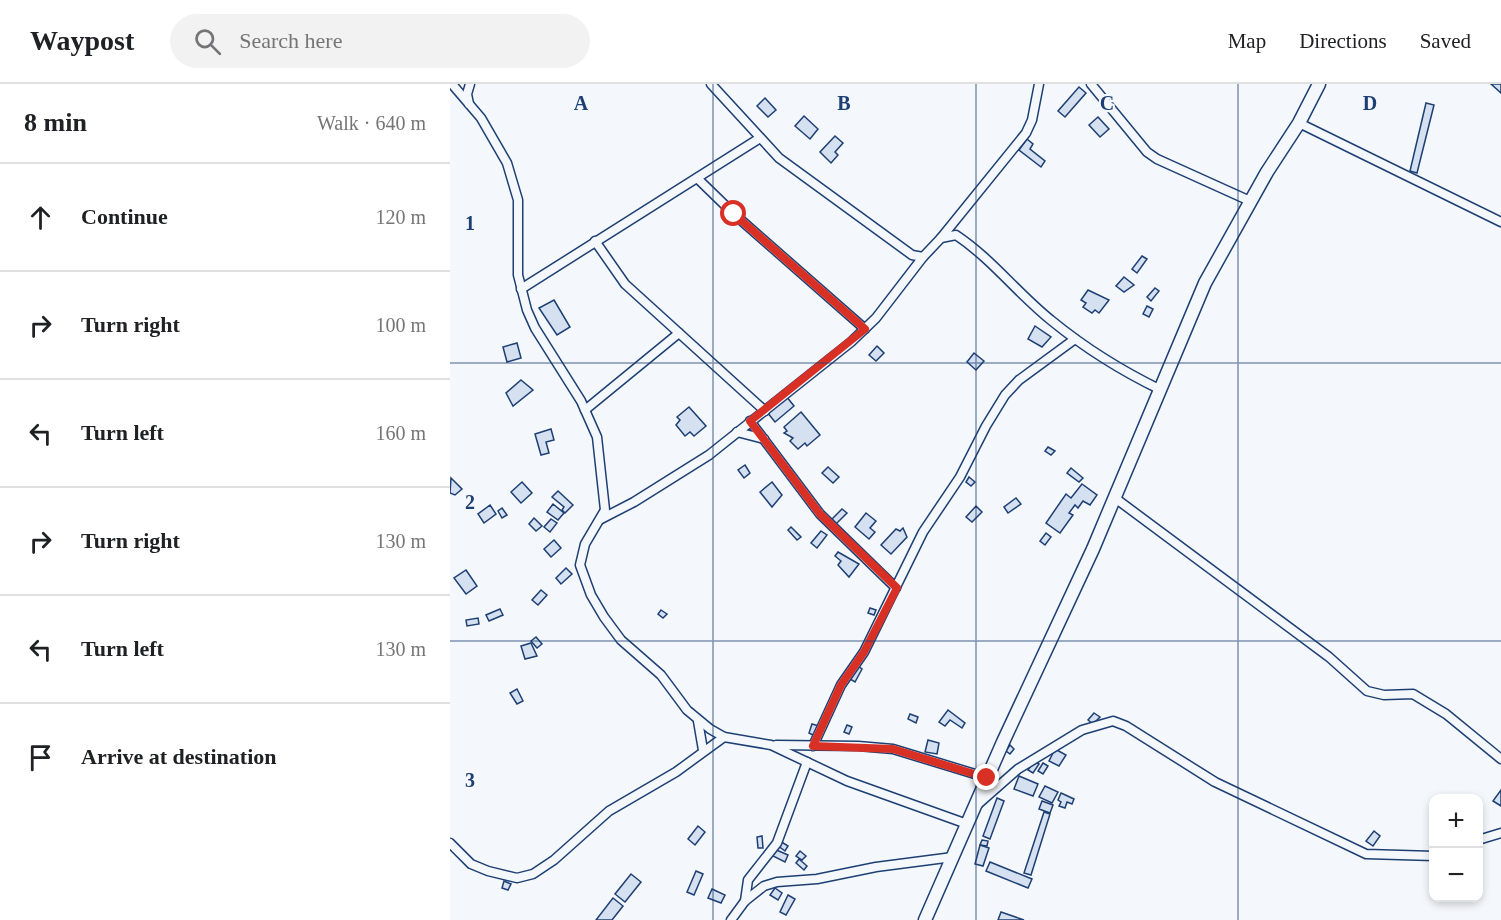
<!DOCTYPE html>
<html lang="en">
<head>
<meta charset="utf-8">
<style>
  body { margin:0; font-family:"Times New Roman",serif; background:#f2f2f2; color:#202124 }
  .controls { position:absolute; right:18px; bottom:18px; display:grid; overflow:hidden; border-radius:12px; box-shadow:0 3px 9px #0003 }
  .controls button { width:54px; height:54px; display:grid; place-items:center; padding:0; border:0; border-bottom:2px solid #e0e0e0; background:#fff; color:#202124; font:30px sans-serif }
  .stop { position:absolute; width:18px; height:18px; margin:-14px; border:4px solid #d93025; border-radius:50%; background:#fff }
  .stop.end { background:#d93025; border-color:#fff; box-shadow:0 2px 6px #0008 }
  .list { margin:0; padding:0; list-style:none }
  h2 { display:flex; justify-content:space-between; align-items:center; height:78px; margin:0; padding:0 24px; font-size:26px }
  h2 small { font-size:20px; font-weight:400; color:#757577 }
  .list li { display:grid; grid-template-columns:39px 1fr auto; gap:18px; align-items:center; box-sizing:border-box; height:108px; padding:0 24px; border-top:2px solid #e0e0e0 }
  .list b { display:block; font-size:22px; white-space:nowrap }
  .list em { font-size:20px; font-style:normal; color:#757577 }
  .icon { flex:none; width:33px; height:33px; fill:none; stroke:currentColor; stroke-width:2; stroke-linecap:round; stroke-linejoin:round }
  .map { position:relative; flex:none; width:1051px; height:836px; overflow:hidden }
  header { display:flex; align-items:center; gap:36px; box-sizing:border-box; height:84px; padding:0 30px; background:#fff; border-bottom:2px solid #e0e0e0 }
  header strong { font-size:28px }
  nav { display:flex; gap:33px; margin-inline-start:auto; font-size:21px }
  .search { width:420px; height:54px; background:#f2f2f2; display:flex; align-items:center; gap:15px; box-sizing:border-box; padding:0 21px; border-radius:33px; color:#757577; font-size:22px }
  main { display:flex }
  aside { flex:1; background:#fff }
  .map>svg:first-child { display:block }
  .building { fill:#d5e0f0; stroke:#1d3f73; stroke-width:1.5 }
  .lines { fill:none; stroke-linecap:round; stroke-linejoin:round }
  .street-casing { stroke:#1d3f73; stroke-width:11 }
  .secondary-casing { stroke:#1d3f73; stroke-width:15 }
  .street { stroke:#f4f7fb; stroke-width:8 }
  .secondary { stroke:#f4f7fb; stroke-width:12 }
  .route { stroke:#d93025; stroke-width:8 }
  .grid { fill:none; stroke:#1d3f73; stroke-width:1.5; stroke-opacity:0.55 }
  .grid-label { font-size:20px; text-anchor:middle; font-weight:bold; fill:#1d3f73; stroke:#f4f7fb; stroke-width:4.5; stroke-linejoin:round; paint-order:stroke }
</style>
</head>
<body>
<header>
<strong>Waypost</strong>
<div class="search"><svg class="icon" aria-label="search" viewBox="0 0 24 24"><circle cx="10" cy="10" r="6"/><path d="M15 15l6 6"/></svg>Search here</div>
<nav><a>Map</a><a>Directions</a><a>Saved</a></nav>
</header>
<main>
<aside>
<h2>8 min<small>Walk · 640 m</small></h2>
<ul class="list">
<li><svg class="icon" aria-label="ahead" viewBox="0 0 24 24"><path d="M12 20V5M6 11l6-6 6 6"/></svg><div><b>Continue</b></div><em>120 m</em></li>
<li><svg class="icon" aria-label="right" viewBox="0 0 24 24"><path d="M7 20v-9h11M14 6l5 5-5 5"/></svg><div><b>Turn right</b></div><em>100 m</em></li>
<li><svg class="icon" aria-label="left" viewBox="0 0 24 24"><path d="M17 20v-9H6M10 6l-5 5 5 5"/></svg><div><b>Turn left</b></div><em>160 m</em></li>
<li><svg class="icon" aria-label="right" viewBox="0 0 24 24"><path d="M7 20v-9h11M14 6l5 5-5 5"/></svg><div><b>Turn right</b></div><em>130 m</em></li>
<li><svg class="icon" aria-label="left" viewBox="0 0 24 24"><path d="M17 20v-9H6M10 6l-5 5 5 5"/></svg><div><b>Turn left</b></div><em>130 m</em></li>
<li><svg class="icon" aria-label="arrive" viewBox="0 0 24 24"><path d="M6 21V4h12l-3 4 3 4H6"/></svg><div><b>Arrive at destination</b></div></li>
</ul>
</aside>
<div class="map">
<svg width="1051" height="836" viewBox="0 0 1051 836">
  <rect width="100%" height="100%" fill="#f4f7fb"/>
  <!-- building -->
  <g class="building">
    <polygon points="1041,0 1051,0 1051,9"/>
    <polygon points="629,3 636,9 615,33 608,27"/>
    <polygon points="315,14 326,26 318,33 307,22"/>
    <polygon points="976,19 984,21 967,89 960,87"/>
    <polygon points="354,32 368,45 360,55 345,42"/>
    <polygon points="648,33 659,45 650,53 639,41"/>
    <polygon points="385,52 393,59 385,68 388,71 381,79 370,68"/>
    <polygon points="577,55 583,60 580,65 595,77 591,83 569,66"/>
    <polygon points="692,172 697,175 687,189 682,185"/>
    <polygon points="674,193 684,201 674,208 666,202"/>
    <polygon points="705,204 709,207 701,217 697,213"/>
    <polygon points="638,206 659,216 649,229 645,226 642,229 633,223 636,219 631,216"/>
    <polygon points="104,216 120,243 107,251 89,224"/>
    <polygon points="697,222 703,225 699,233 693,230"/>
    <polygon points="585,242 601,253 592,263 578,255"/>
    <polygon points="67,259 71,274 57,278 53,263"/>
    <polygon points="427,262 434,269 426,277 419,271"/>
    <polygon points="524,269 534,277 526,286 517,278"/>
    <polygon points="71,296 83,306 63,322 56,309"/>
    <polygon points="336,312 344,322 325,338 317,328"/>
    <polygon points="239,323 256,342 244,352 240,348 235,352 226,341 230,336 227,333"/>
    <polygon points="351,328 370,351 357,362 355,359 348,365 340,357 343,354 334,349 337,347 334,343"/>
    <polygon points="101,345 104,356 96,358 99,369 91,371 85,350"/>
    <polygon points="598,363 605,367 601,371 595,367"/>
    <polygon points="295,381 300,389 294,394 288,386"/>
    <polygon points="378,383 389,393 383,399 372,389"/>
    <polygon points="621,384 633,394 629,398 617,389"/>
    <polygon points="519,393 525,398 521,402 516,398"/>
    <polygon points="1,394 12,405 5,411 0,409"/>
    <polygon points="72,398 82,409 71,419 61,408"/>
    <polygon points="322,398 332,411 322,423 310,408"/>
    <polygon points="632,400 647,411 640,421 633,417 628,424 625,421 619,429 623,431 610,449 596,439 616,410 621,414"/>
    <polygon points="108,407 123,421 115,429 112,426 114,423 102,413"/>
    <polygon points="566,414 571,420 558,429 554,423"/>
    <polygon points="103,420 114,429 108,436 97,428"/>
    <polygon points="40,421 46,430 34,439 28,430"/>
    <polygon points="526,422 532,428 522,438 516,433"/>
    <polygon points="52,424 57,431 52,434 48,427"/>
    <polygon points="392,425 397,429 386,440 382,435"/>
    <polygon points="416,429 426,437 420,444 425,448 419,455 405,443"/>
    <polygon points="84,434 92,442 86,447 79,440"/>
    <polygon points="101,435 107,439 100,448 94,443"/>
    <polygon points="341,443 351,453 347,456 338,446"/>
    <polygon points="453,444 457,453 441,470 431,461 446,445 450,447"/>
    <polygon points="371,447 377,451 367,464 361,459"/>
    <polygon points="596,449 601,453 595,461 590,457"/>
    <polygon points="104,456 111,464 101,473 94,465"/>
    <polygon points="388,468 409,480 399,493 388,481 391,477 385,472"/>
    <polygon points="116,484 122,490 111,500 106,494"/>
    <polygon points="16,486 27,502 16,510 4,494"/>
    <polygon points="91,506 97,511 88,521 82,516"/>
    <polygon points="420,524 426,526 424,531 418,529"/>
    <polygon points="50,525 53,531 39,537 36,531"/>
    <polygon points="211,526 217,530 213,534 208,530"/>
    <polygon points="28,534 29,540 17,542 16,536"/>
    <polygon points="86,553 92,560 87,564 81,557"/>
    <polygon points="81,559 87,572 75,575 71,562"/>
    <polygon points="408,582 412,585 405,598 400,595"/>
    <polygon points="67,605 73,617 67,620 60,609"/>
    <polygon points="498,626 515,639 512,644 500,636 495,642 489,638"/>
    <polygon points="644,629 650,633 643,640 638,636"/>
    <polygon points="460,630 468,633 466,639 458,635"/>
    <polygon points="362,640 369,642 365,652 359,649"/>
    <polygon points="397,641 402,643 399,650 394,648"/>
    <polygon points="478,656 489,659 487,670 475,668"/>
    <polygon points="560,661 564,665 560,670 556,667"/>
    <polygon points="605,665 616,671 609,682 599,677"/>
    <polygon points="584,677 589,680 583,689 578,686"/>
    <polygon points="593,679 598,682 593,690 588,687"/>
    <polygon points="569,692 588,700 583,712 564,705"/>
    <polygon points="595,702 608,708 602,719 589,713"/>
    <polygon points="1051,706 1051,722 1043,717"/>
    <polygon points="611,709 624,715 622,720 617,718 615,724 609,722 611,718 608,716"/>
    <polygon points="547,714 554,717 540,755 533,752"/>
    <polygon points="592,717 603,721 600,729 589,725"/>
    <polygon points="594,728 600,730 581,791 574,789"/>
    <polygon points="248,742 255,748 245,761 238,755"/>
    <polygon points="924,747 930,752 923,762 916,757"/>
    <polygon points="312,752 313,764 308,764 307,753"/>
    <polygon points="532,756 538,757 537,762 530,761"/>
    <polygon points="330,757 338,762 335,767 327,761"/>
    <polygon points="530,761 539,764 533,782 525,780"/>
    <polygon points="324,765 338,771 335,778 321,771"/>
    <polygon points="350,767 356,772 352,776 346,772"/>
    <polygon points="349,775 357,782 354,786 346,779"/>
    <polygon points="540,778 582,795 578,804 536,787"/>
    <polygon points="246,787 253,790 244,811 237,808"/>
    <polygon points="181,790 191,798 175,818 165,810"/>
    <polygon points="54,797 61,800 58,806 52,804"/>
    <polygon points="325,804 332,809 328,816 320,811"/>
    <polygon points="262,805 275,811 271,819 258,814"/>
    <polygon points="338,811 345,815 336,831 330,828"/>
    <polygon points="163,814 173,822 162,836 146,836"/>
    <polygon points="551,828 574,836 548,836"/>
  </g>
  <g class="lines">
    <defs>
      <g id="street">
        <polyline points="2,0 31,34 57,79 68,116 68,191 77,226 85,244 131,317 147,353 155,426 135,460 130,481 141,511 154,533 171,556 211,591 237,626 260,645 274,653 321,661 397,697 517,740"/>
        <path d="M261,0L329,74L462,171L473,173L491,154L506,151C542,175 568,210 602,237C635,264 672,287 711,306"/>
        <polyline points="641,0 697,68 707,75 800,117"/>
        <polyline points="19,20 17,10 20,0"/>
        <polyline points="849,39 1051,138"/>
        <polyline points="247,94 284,130 415,245"/>
        <polyline points="491,154 576,49 582,36 589,0"/>
        <polyline points="145,157 175,200 315,327"/>
        <polyline points="71,205 310,54"/>
        <polyline points="135,326 229,249"/>
        <polyline points="300,337 370,430 446,504"/>
        <polyline points="287,348 314,355"/>
        <polyline points="665,414 879,573 917,607 934,611 963,610 996,630 1051,675"/>
        <polyline points="151,435 184,418 259,371 401,258 426,234 473,173"/>
        <polyline points="248,637 253,666"/>
        <polyline points="326,661 408,662 443,665 538,694"/>
        <polyline points="363,662 391,601 414,568 473,448 510,393 536,342 555,311 569,296 625,255"/>
        <polyline points="527,721 568,685 632,646 663,637 676,642 765,698 916,770 984,772"/>
        <polyline points="1028,756 1051,749"/>
        <polyline points="0,759 21,780 38,787 67,794 83,790 104,776 159,727 226,688 274,653"/>
        <polyline points="295,817 298,796 327,759 357,678"/>
        <polyline points="281,836 295,817 314,802 327,798 367,795 426,783 503,773"/>
      </g>
      <polyline id="secondary" points="475,836 553,658 643,465 755,199 817,88 849,39 869,0"/>
    </defs>
    <!-- street casing -->
    <use href="#street" class="street-casing"/>
    <!-- secondary casing -->
    <use href="#secondary" class="secondary-casing"/>
    <!-- street -->
    <use href="#street" class="street"/>
    <!-- secondary -->
    <use href="#secondary" class="secondary"/>
  </g>
  <g class="lines">
    <!-- route -->
    <polyline class="route" points="284,130 415,245 300,337 370,430 447,504 414,568 391,601 363,662 443,665 537,694"/>
  </g>
  <!-- grid -->
  <path class="grid" d="M263,0V836M526,0V836M788,0V836M0,279H1051M0,557H1051"/>
  <g class="grid-label">
    <text x="131" y="26">A</text>
    <text x="394" y="26">B</text>
    <text x="657" y="26">C</text>
    <text x="920" y="26">D</text>
    <text x="20" y="146">1</text>
    <text x="20" y="425">2</text>
    <text x="20" y="703">3</text>
  </g>
</svg>
<div class="controls">
<button>+</button>
<button>−</button>
</div>
<div class="stop" style="left:284px;top:130px"></div>
<div class="stop end" style="left:537px;top:694px"></div>
</div>
</main>
</body>
</html>
